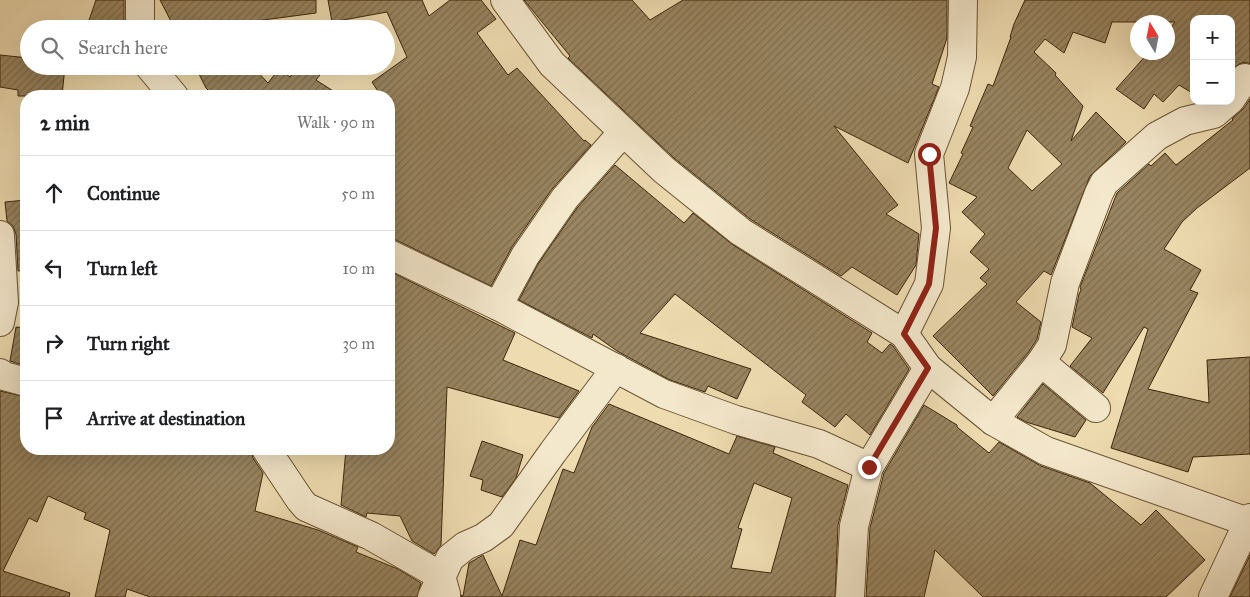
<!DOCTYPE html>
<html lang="en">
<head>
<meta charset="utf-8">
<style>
  body { margin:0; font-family:"IM FELL Great Primer",serif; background:#f2f2f2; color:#202124 }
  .controls { position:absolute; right:15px; top:15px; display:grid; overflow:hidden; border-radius:10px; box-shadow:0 5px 20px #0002 }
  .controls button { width:45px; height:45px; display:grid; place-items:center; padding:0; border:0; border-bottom:1px solid #e0e0e0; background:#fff; color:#202124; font:25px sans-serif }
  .compass { position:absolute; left:1130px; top:15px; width:45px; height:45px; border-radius:50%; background:#fff; box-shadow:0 5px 20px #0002; rotate:350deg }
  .stop { position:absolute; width:15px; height:15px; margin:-11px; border:4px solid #8f2418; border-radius:50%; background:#fff }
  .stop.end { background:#8f2418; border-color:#fff; box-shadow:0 1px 5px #0008 }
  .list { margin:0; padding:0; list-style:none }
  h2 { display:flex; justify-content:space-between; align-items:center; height:65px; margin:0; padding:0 20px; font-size:21px }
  h2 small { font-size:16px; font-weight:400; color:#757577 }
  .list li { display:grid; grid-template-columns:32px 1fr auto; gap:15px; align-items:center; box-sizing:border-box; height:75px; padding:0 20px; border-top:1px solid #e0e0e0 }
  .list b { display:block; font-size:19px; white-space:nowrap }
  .list em { font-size:16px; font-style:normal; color:#757577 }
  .icon { flex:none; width:28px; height:28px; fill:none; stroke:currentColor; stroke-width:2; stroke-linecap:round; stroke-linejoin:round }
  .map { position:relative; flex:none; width:1250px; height:597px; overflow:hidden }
  .search { position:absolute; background:#fff; box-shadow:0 5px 20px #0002; left:20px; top:20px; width:375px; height:55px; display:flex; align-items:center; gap:12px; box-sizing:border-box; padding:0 18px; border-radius:28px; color:#757577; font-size:19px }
  .panel { position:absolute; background:#fff; box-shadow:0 5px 20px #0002; left:20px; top:90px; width:375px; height:365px; border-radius:20px }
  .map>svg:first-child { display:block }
  .building { fill:url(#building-hatch); stroke:#3d270b; fill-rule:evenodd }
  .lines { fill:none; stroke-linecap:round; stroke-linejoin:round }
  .minor-casing { stroke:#695434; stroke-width:30 }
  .minor { stroke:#f4e8cc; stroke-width:28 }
  .route { stroke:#8f2418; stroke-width:6 }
</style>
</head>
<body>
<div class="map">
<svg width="1250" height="597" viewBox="0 0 1250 597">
  <defs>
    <pattern id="building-hatch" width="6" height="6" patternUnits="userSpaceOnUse" patternTransform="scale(1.25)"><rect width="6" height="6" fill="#998561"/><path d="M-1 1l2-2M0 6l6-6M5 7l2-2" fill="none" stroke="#7e6d4e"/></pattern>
  </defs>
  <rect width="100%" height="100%" fill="#eedbb0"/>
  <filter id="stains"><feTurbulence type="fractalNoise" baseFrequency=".004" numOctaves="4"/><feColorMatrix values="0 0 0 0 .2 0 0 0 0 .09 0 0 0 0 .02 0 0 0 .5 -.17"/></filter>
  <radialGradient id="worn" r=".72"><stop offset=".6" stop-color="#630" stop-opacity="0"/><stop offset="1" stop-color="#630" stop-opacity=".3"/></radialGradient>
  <!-- building -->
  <g class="building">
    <polygon points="96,0 124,0 124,21 122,29 86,29"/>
    <polygon points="160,0 316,0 316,13 233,24 235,29 175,29"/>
    <polygon points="328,0 422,0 429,16 450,0 481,0 496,19 477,33 508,75 517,68 584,141 585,140 591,145 552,189 512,247 491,286 396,240 389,239 389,96 381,96 372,82 407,57 387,12 332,22"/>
    <polygon points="524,0 632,0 650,20 683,0 947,0 947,38 932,84 939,87 908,163 834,126 898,205 886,214 919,234 916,265 897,295 852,267 841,276 750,219 674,158 568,58 570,56"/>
    <path d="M1025,0H1250V64L1246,62L1239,64L1231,70V19H1194V94L1179,85L1163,102L1154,94L1144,109L1116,89L1149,52H1168V31L1175,22H1112L1105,43L1073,32L1064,53L1045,39L1034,52L1056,73L1055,75L1083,106L1071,141L1096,112L1126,142L1090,176L1051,275L1044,271L1016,302L1041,322L1037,339L1028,353L993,396L933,336L987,284L980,278L989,269L970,252L985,234L962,212L977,197L949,183L963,154L961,153L973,127L970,126L988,84L993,86L1011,37H1010L1014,24ZM1027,130L1062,164L1032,191L1008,168Z"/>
    <polygon points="0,55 29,58 29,66 65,66 62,96 18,96 18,90 0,87"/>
    <polygon points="195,66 252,66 268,83 279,69 290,77 297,66 327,66 316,80 341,96 214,96 206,88"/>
    <polygon points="1250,99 1250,168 1197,208 1182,222 1164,249 1201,270 1190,290 1198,293 1148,389 1209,403 1207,360 1250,357 1250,454 1193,457 1188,472 1111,448 1148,329 1144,327 1103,393 1070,366 1092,338 1072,327 1079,294 1081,290 1080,287 1117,193 1149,164 1151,166 1165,153 1176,165 1233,120 1232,119 1244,108"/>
    <polygon points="615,165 684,223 693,213 733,245 872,333 867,342 882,353 890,344 893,346 909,369 870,435 846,414 835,427 802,402 806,395 675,294 640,333 751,369 737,399 708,386 705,392 670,380 617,351 593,334 592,338 519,300 538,264 577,208"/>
    <polygon points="26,200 26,270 18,271 16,234 13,226 7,221 5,202"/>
    <polygon points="389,271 515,333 503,360 579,391 559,418 447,387 441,545 434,554 412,541 400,516 367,513 366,517 341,505 346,449 389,449"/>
    <polygon points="16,327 26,328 26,366 10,361"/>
    <polygon points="1043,384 1086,420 1075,437 1026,422 1017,417"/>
    <polygon points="0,391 26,397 26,449 251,449 253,458 263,473 255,511 318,530 358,547 356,552 398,569 421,583 417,597 150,597 127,589 125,597 95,597 110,530 84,519 86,513 48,496 37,522 29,518 3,571 70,593 69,597 0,597"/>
    <path d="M609,404L729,454L737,436L775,447L773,453L848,485L838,525L835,597H461V595L463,596L469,563L483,555L502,596L520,540L536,545L563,469L574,473L592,427ZM754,483L792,498L771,573L731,568L742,529L738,528Z"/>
    <polygon points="924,405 957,425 957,427 989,453 999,442 1041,466 1090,483 1141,525 1156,510 1205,560 1166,597 983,597 935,550 924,597 866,597 870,528 884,473"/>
    <polygon points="482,441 523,455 516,478 502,497 481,490 483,480 470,476"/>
    <polygon points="1250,555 1250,597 1230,597"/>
  </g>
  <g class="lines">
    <defs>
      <g id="minor">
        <polyline points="140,0 140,29"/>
        <polyline points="505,0 552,64 664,170 741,232 904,334 928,368 993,421 1046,451 1248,522"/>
        <polyline points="149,66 174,96"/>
        <polyline points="1231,99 1245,78"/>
        <polyline points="0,235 4,302 0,322"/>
        <polyline points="389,254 498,306 664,394 736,420 819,444 869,467"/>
        <polyline points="498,306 525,256 565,198 623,132"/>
        <polyline points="904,334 929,284 936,228 929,154 955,88 962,57 963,0"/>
        <polyline points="1041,362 1096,408"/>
        <polyline points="0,373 4,376 26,382"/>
        <polyline points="993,421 1041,362 1052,345 1065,283 1099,193 1104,183 1157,136 1185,121 1214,114 1229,101"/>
        <polyline points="266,449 300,500 306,507 371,536 441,576 446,594"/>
        <polyline points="432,597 450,558 465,546 483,538 501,525 553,452 616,368"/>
        <polyline points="850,597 854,526 869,467 928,368"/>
        <polyline points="1213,597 1250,518"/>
      </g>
    </defs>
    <!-- minor casing -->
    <use href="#minor" class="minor-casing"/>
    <!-- minor -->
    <use href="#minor" class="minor"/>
  </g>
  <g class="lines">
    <!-- route -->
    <polyline class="route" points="869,467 928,368 904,334 929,284 936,228 929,154"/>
  </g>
  <rect width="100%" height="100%" filter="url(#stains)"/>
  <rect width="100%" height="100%" fill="url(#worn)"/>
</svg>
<div class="controls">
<button>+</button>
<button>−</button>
</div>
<svg class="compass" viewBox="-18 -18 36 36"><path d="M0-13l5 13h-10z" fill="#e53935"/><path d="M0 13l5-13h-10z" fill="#757577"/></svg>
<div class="stop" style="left:929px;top:154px"></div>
<div class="stop end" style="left:869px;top:467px"></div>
<div class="search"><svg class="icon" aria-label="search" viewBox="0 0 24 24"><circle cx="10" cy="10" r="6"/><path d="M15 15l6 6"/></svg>Search here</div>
<section class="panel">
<h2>2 min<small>Walk · 90 m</small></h2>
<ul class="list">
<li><svg class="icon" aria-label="ahead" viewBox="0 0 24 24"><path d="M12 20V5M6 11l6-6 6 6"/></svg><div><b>Continue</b></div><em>50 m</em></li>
<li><svg class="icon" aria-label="left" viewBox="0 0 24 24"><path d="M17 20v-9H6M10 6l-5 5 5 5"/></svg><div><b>Turn left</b></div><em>10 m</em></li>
<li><svg class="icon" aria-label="right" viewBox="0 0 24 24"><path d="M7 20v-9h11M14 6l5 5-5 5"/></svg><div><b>Turn right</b></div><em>30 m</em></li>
<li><svg class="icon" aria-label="arrive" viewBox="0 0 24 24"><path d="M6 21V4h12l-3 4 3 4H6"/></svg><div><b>Arrive at destination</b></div></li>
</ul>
</section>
</div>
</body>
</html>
